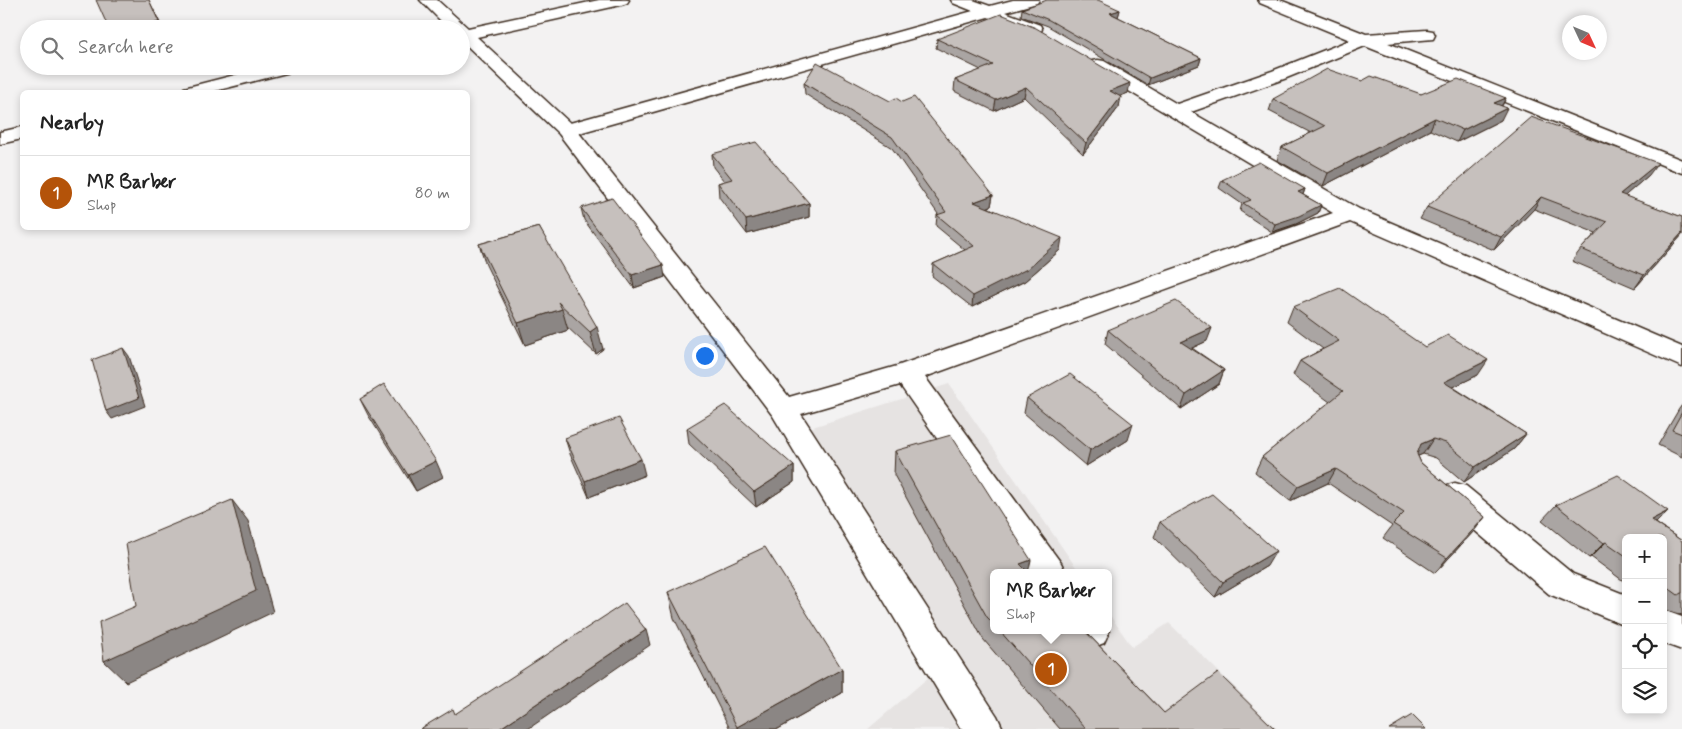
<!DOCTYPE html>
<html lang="en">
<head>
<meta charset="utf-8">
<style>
  body { margin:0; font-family:Mynerve,sans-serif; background:#f6f6f6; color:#222 }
  .controls { position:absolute; right:15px; bottom:15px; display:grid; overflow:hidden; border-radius:8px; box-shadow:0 2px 8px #0003 }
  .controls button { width:45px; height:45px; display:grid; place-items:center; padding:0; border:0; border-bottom:1px solid #e0e0e0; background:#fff; color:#222; font:25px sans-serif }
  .compass { position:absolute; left:1562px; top:15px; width:45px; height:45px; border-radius:50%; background:#fff; box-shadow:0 2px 8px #0003; rotate:134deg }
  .you { position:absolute; left:704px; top:355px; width:18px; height:18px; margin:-12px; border:4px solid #fff; border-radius:50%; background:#1a73e8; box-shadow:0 0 0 8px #1a73e833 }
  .badge { display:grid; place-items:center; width:32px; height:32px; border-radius:50%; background:#b45309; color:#fff; font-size:16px; font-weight:700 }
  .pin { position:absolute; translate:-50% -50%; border:2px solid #fff; box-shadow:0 1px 5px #0006 }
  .popup { position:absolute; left:990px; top:569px; width:122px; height:65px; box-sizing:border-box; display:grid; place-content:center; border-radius:8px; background:#fff; filter:drop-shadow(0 1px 4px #0005); font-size:16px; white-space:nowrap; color:#767676 }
  .popup b { font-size:19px; color:#222 }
  .popup::after { content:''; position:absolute; left:50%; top:100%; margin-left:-10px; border:10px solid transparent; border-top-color:#fff }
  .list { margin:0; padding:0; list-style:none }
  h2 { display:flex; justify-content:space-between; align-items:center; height:65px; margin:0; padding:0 20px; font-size:21px }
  h2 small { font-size:16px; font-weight:400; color:#767676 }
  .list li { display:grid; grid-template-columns:32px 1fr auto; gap:15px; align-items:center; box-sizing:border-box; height:75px; padding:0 20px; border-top:1px solid #e0e0e0 }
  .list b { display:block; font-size:19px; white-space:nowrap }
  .list p { margin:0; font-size:16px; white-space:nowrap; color:#767676 }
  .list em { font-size:16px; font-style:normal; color:#767676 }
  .icon { flex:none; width:28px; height:28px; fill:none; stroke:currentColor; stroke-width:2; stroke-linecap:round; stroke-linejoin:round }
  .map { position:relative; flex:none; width:1682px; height:729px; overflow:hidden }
  .search { position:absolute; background:#fff; box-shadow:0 2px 8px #0003; left:20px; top:20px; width:450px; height:55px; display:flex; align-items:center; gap:12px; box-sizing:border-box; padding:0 18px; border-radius:28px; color:#767676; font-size:19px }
  .panel { position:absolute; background:#fff; box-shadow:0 2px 8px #0003; left:20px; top:90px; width:450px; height:140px; border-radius:8px }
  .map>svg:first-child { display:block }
  .built { fill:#e6e3e2 }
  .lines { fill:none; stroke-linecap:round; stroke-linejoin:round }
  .street-casing { stroke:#3b2a1e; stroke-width:3 }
  .street { fill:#fff; fill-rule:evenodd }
  .wall { fill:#aaa5a3; stroke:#3b2a1e }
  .shaded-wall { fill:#8b8684; stroke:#3b2a1e }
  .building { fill:#c6c0bd; stroke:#3b2a1e }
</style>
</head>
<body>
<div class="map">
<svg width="1682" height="729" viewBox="0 0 1682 729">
  <rect width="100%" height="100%" fill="#f3f2f2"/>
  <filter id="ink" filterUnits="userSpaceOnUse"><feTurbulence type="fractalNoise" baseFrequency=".02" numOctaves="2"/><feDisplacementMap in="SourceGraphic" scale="10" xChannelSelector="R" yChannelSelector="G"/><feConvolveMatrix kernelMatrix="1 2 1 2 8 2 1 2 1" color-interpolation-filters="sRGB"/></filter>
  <g filter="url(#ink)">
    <!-- built -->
    <polygon class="built" points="949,384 1080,573 994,573 994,630 1108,630 1109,614 1132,647 1169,623 1277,729 868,729 930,676 800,431"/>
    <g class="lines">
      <defs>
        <g id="street">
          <polygon points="420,0 437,0 468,28 599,0 629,0 627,3 621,5 477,37 570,123 973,11 953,3 951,0 973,0 990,6 1013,0 1039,0 1037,3 1005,12 1040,25 1042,29 1040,33 1028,33 988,17 579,133 789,397 897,366 1333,213 1092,69 1089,65 1092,61 1098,60 1104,61 1177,104 1272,71 1350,40 1260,3 1258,0 1280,0 1366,34 1427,30 1433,31 1435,35 1433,39 1388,43 1682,160 1682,173 1365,46 1284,79 1191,112 1359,209 1682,347 1682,367 1350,222 925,377 1061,563 1066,573 1030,573 900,385 801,414 997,716 1003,729 961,729 773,416 559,134 461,40 461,29 449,29"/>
          <polygon points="270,66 301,66 298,70 211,92 182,92 184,88"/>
          <polygon points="22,127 22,139 0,144 0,132"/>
          <polygon points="1455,483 1466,486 1573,574 1626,595 1626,626 1549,594 1444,504 1439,495 1444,486"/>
          <polygon points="1663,610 1682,617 1682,650 1663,643"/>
          <polygon points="1072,630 1108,630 1109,632 1104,643 1091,648 1078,643"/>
        </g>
      </defs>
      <!-- street casing -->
      <use href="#street" class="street-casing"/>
      <!-- street -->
      <use href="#street" class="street"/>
    </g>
    <!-- wall -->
    <g class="wall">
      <polygon points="1022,9 1120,10 1118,17 1201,58 1199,65 1148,85 1048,26 1021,16"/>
      <polygon points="937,39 1128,93 1120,96 1119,107 1083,154 1024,97 994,111 954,91 955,80 981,70 936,48"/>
      <polygon points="1362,81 1421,94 1506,98 1502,106 1501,120 1457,142 1430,130 1323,186 1277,160 1282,147 1311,133 1269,111 1273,99"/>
      <polygon points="804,83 993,195 991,206 988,207 1060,250 1025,281 972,307 932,276 933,264 965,250 936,226 937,215 938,214 892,148 805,94"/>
      <polygon points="712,154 809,203 809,217 747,234 719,197 718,183 724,181 713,167"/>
      <polygon points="1649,175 1624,196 1682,217 1682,235 1635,288 1572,261 1581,249 1596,233 1534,209 1494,250 1420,219 1427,207"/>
      <polygon points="1222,180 1305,189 1303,195 1321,205 1318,213 1296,224 1272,232 1240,211 1242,204 1219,188"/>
      <polygon points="581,208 665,277 634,288 584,220"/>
      <polygon points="539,227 603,349 596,354 566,326 568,330 525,345 486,265 479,244"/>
      <polygon points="1293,307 1425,347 1478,375 1453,387 1526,434 1514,449 1464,482 1436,458 1423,454 1418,456 1421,463 1485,517 1474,531 1435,573 1383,538 1392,526 1328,483 1290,501 1255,472 1262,457 1330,402 1293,375 1300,361 1323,349 1287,322"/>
      <polygon points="1108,330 1207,341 1192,348 1224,370 1219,384 1181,409 1105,344"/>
      <polygon points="1027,398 1128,440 1086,466 1024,413"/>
      <polygon points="360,399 443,477 416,491 368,415"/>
      <polygon points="1682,405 1682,457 1658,445 1679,409"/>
      <polygon points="687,428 794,466 794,482 756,507 689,444"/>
      <polygon points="565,438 645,475 589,497 570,454"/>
      <polygon points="895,451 994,573 994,630 1084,630 1164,713 1275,729 1060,729 983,639 894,475"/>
      <polygon points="1556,505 1668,511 1656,523 1682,541 1682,615 1663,609 1663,538 1626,538 1626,583 1591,557 1589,558 1542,520"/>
      <polygon points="1160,522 1267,566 1215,597 1154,537"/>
      <polygon points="668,592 842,669 842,693 778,729 730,729 674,618"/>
    </g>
    <!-- shaded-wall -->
    <g class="shaded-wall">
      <polygon points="149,0 163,29 128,29"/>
      <polygon points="1120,10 1118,17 1110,13"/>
      <polygon points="1201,58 1199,65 1148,85 1150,78"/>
      <polygon points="1130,83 1128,93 1108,101 1110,91"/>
      <polygon points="1026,87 1024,97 994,111 996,100"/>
      <polygon points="1121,97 1119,107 1083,154 1086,143"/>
      <polygon points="1506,98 1499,110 1494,103"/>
      <polygon points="1507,108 1501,120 1457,142 1463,130"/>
      <polygon points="1435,118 1430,130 1323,186 1328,173"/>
      <polygon points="1658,163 1649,175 1612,207 1620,194"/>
      <polygon points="1305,189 1302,197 1298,192"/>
      <polygon points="993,195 991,206 973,213 974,202"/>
      <polygon points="1541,197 1534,209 1494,250 1501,237"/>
      <polygon points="809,203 809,217 747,234 746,220"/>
      <polygon points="1321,205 1318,213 1296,224 1272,232 1275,224"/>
      <polygon points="1682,233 1682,235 1635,288 1644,275"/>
      <polygon points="1062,238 1060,250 1025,281 972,307 973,296"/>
      <polygon points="663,265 665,277 634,288 632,275"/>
      <polygon points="562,309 568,330 525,345 518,323"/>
      <polygon points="597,327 603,349 596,354 590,332"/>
      <polygon points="1212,328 1207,341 1177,355 1181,342"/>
      <polygon points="123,348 129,356 145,406 112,419 106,411"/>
      <polygon points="1488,360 1478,375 1435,396 1444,382"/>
      <polygon points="1224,370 1219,384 1181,409 1186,395"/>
      <polygon points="1133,424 1128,440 1086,466 1090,450"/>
      <polygon points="1526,434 1514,449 1464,482 1475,467"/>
      <polygon points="1433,439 1423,454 1411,459 1421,444"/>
      <polygon points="641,459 645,475 589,497 585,481"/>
      <polygon points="436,461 443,477 416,491 408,475"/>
      <polygon points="794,466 794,482 756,507 754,492"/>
      <polygon points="1336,469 1328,483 1290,501 1298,486"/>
      <polygon points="232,500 248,521 273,612 126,682 104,661"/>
      <polygon points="1668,511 1652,527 1651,520"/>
      <polygon points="1485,517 1474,531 1435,573 1447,558"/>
      <polygon points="1606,542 1591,557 1589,558 1604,543"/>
      <polygon points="1276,551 1267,566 1215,597 1223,582"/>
      <polygon points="1031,560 1028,573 1020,564"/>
      <polygon points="646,630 650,645 528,729 499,729"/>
      <polygon points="842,669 842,693 778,729 737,729 737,727"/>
    </g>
    <!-- building -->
    <g class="building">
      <polygon points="96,0 149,0 159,22 128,29 109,29"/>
      <polygon points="1047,0 1098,0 1120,10 1110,13 1201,58 1150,78 1049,20 1022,9"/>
      <polygon points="1001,14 1036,28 1130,83 1110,91 1121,97 1086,143 1026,87 996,100 955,80 993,65 937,39"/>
      <polygon points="817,62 890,101 896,98 902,102 914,97 993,195 974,202 1062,238 1027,269 973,296 933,264 974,246 937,215 946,212 892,137 804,83"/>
      <polygon points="1327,69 1362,81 1371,76 1421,94 1458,79 1506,98 1494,103 1507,108 1463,130 1435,118 1328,173 1282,147 1325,126 1273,99"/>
      <polygon points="1531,117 1658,163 1620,194 1682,217 1682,233 1644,275 1581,249 1607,222 1541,197 1501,237 1427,207"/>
      <polygon points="756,142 809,203 746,220 718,183 732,179 712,154"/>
      <polygon points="1259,162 1305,189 1298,192 1321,205 1299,216 1275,224 1243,203 1251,200 1222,180"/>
      <polygon points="612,198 663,265 632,275 581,208"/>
      <polygon points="539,227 597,327 590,332 558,302 562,309 518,323 479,244"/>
      <polygon points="1340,288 1425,347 1448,335 1488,360 1444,382 1526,434 1475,467 1446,443 1433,439 1421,444 1417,454 1421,463 1485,517 1447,558 1393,524 1404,513 1336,469 1298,486 1262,457 1343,391 1300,361 1339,341 1293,307"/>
      <polygon points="1176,301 1212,328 1181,342 1224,370 1186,395 1108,330"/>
      <polygon points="123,348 139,398 106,411 92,360"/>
      <polygon points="1070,374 1133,424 1090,450 1027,398"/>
      <polygon points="384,384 436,461 408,475 360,399"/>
      <polygon points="725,405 794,466 754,492 687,428"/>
      <polygon points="1682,412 1682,434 1672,430"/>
      <polygon points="619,418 641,459 585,481 565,438"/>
      <polygon points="951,435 1031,560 1020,564 1029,573 994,573 994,624 987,617 895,451"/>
      <polygon points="1618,475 1668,511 1651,520 1682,541 1682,593 1681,593 1678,595 1663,584 1663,538 1626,538 1626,556 1606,542 1604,543 1556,505"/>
      <polygon points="1212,494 1276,551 1223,582 1160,522"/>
      <polygon points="232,500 256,591 104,661 99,622 136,606 126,544"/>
      <polygon points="765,547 842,669 737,727 668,592"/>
      <polygon points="625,603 646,630 499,729 420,729 453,709 455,714"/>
      <polygon points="999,630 1084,630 1164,713 1218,673 1275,729 1086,729"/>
      <polygon points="1412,715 1426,729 1389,729"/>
    </g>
  </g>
</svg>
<div class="controls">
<button>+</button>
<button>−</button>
<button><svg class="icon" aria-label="locate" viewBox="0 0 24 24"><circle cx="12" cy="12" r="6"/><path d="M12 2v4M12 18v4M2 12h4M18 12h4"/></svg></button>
<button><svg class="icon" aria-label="layers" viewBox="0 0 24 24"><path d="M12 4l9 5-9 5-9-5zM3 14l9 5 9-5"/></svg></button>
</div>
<svg class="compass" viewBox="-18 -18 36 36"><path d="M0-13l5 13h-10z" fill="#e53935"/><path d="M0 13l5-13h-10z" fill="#767676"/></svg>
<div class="you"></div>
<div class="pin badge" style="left:1051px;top:669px">1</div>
<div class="popup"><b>MR Barber</b>Shop</div>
<div class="search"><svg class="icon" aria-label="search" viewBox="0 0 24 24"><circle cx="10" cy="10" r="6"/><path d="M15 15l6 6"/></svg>Search here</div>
<section class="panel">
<h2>Nearby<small></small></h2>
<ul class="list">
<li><span class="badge">1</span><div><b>MR Barber</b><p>Shop</p></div><em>80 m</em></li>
</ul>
</section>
</div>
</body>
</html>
